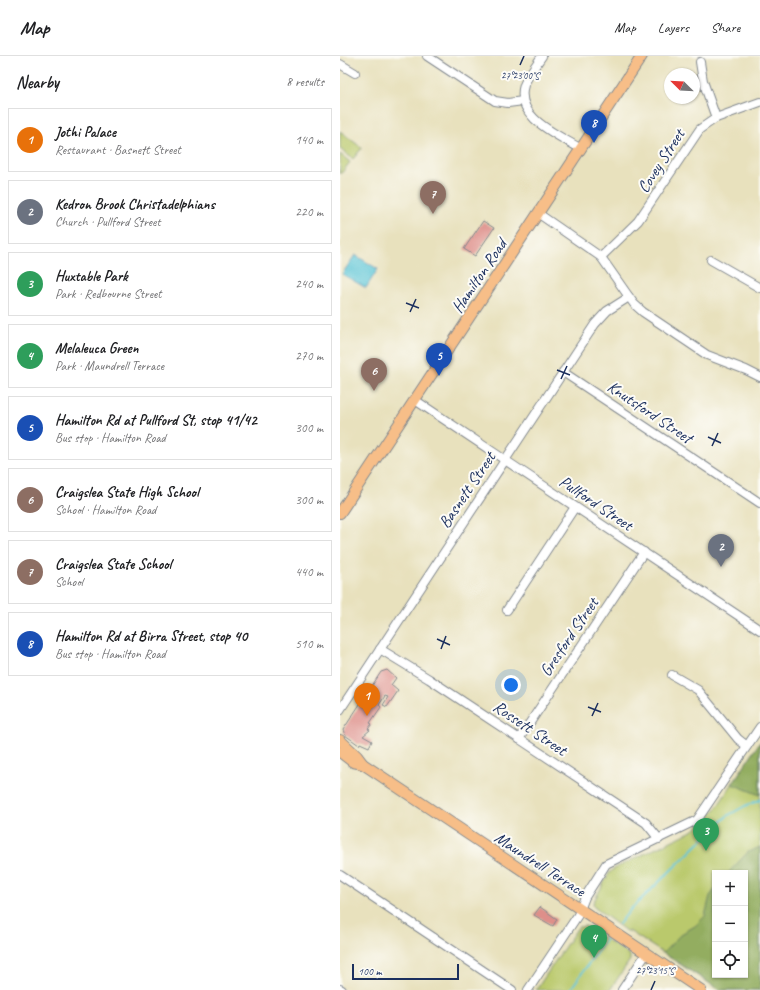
<!DOCTYPE html>
<html lang="en">
<head>
<meta charset="utf-8">
<style>
  body { margin:0; font-family:Caveat,sans-serif; background:#f6f6f6; color:#202124 }
  .controls { position:absolute; right:12px; bottom:12px; display:grid; overflow:hidden; border-radius:0px; box-shadow:0 1px 3px #0004 }
  .controls button { width:36px; height:36px; display:grid; place-items:center; padding:0; border:0; border-bottom:1px solid #e0e0e0; background:#fff; color:#202124; font:20px sans-serif }
  .compass { position:absolute; left:324px; top:12px; width:36px; height:36px; border-radius:50%; background:#fff; box-shadow:0 1px 3px #0004; rotate:294deg }
  .scale { position:absolute; left:12px; bottom:10px; width:107px; box-sizing:border-box; padding-left:4px; border:2px solid #1b2f5e; border-top:0; font-size:11px; line-height:14px; white-space:nowrap; color:#1b2f5e; -webkit-text-stroke:3px #fdfcf7; paint-order:stroke }
  .you { position:absolute; left:171px; top:629px; width:14px; height:14px; margin:-10px; border:3px solid #fff; border-radius:50%; background:#1a73e8; box-shadow:0 0 0 6px #1a73e833 }
  .badge { display:grid; place-items:center; width:26px; height:26px; border-radius:50%; background:#b5179e; color:#fff; font-size:13px; font-weight:700 }
  .pin { position:absolute; translate:-50% -33px; filter:drop-shadow(0 1px 2px #0008) }
  .pin::after { content:''; position:absolute; top:21px; width:14px; height:12px; background:inherit; clip-path:polygon(0 0,100% 0,50% 100%) }
  .list { margin:0; padding:0; list-style:none }
  h2 { display:flex; justify-content:space-between; align-items:center; height:52px; margin:0; padding:0 16px; font-size:17px }
  h2 small { font-size:13px; font-weight:400; color:#757577 }
  .list li { display:grid; grid-template-columns:26px 1fr auto; gap:12px; align-items:center; box-sizing:border-box; height:64px; margin:0 8px 8px; padding:0 8px; border:1px solid #e0e0e0; border-radius:0px }
  .list b { display:block; font-size:15px; white-space:nowrap }
  .list p { margin:0; font-size:13px; white-space:nowrap; color:#757577 }
  .list em { font-size:13px; font-style:normal; color:#757577 }
  .icon { flex:none; width:22px; height:22px; fill:none; stroke:currentColor; stroke-width:2; stroke-linecap:round; stroke-linejoin:round }
  .map { position:relative; flex:none; width:420px; height:934px; overflow:hidden }
  header { display:flex; align-items:center; gap:24px; box-sizing:border-box; height:56px; padding:0 20px; background:#fff; border-bottom:1px solid #e0e0e0 }
  header strong { font-size:19px }
  nav { display:flex; gap:22px; margin-inline-start:auto; font-size:14px }
  main { display:flex }
  aside { flex:1; background:#fff }
  .map>svg:first-child { display:block }
  .green { fill:#bac96c; stroke:#6a7c65; fill-rule:evenodd }
  .forest { fill:#93ad60; stroke:#576e5f }
  .water { fill:#5bc5d5; stroke:#3b7a9a }
  .lines { fill:none; stroke-linecap:round; stroke-linejoin:round }
  .stream { stroke:#5bc5d5; stroke-width:2 }
  .building { fill:#de8f8a }
  .minor-casing { stroke:#82888e; stroke-width:10 }
  .major-casing { stroke:#82888e; stroke-width:12 }
  .minor { stroke:#fff; stroke-width:8 }
  .major { stroke:#f7be88; stroke-width:10 }
  .ticks { fill:none; stroke:#1b2f5e; stroke-width:1.5 }
  .labels { text-anchor:middle; dominant-baseline:central; stroke-width:4; stroke-linejoin:round; paint-order:stroke }
  .street-label { font-size:17px; fill:#1b2f5e; stroke:#fdfcf7 }
  .ticks-label { font-size:10px; text-anchor:middle; fill:#1b2f5e; stroke:#fdfcf7; stroke-width:4; stroke-linejoin:round; paint-order:stroke }
</style>
</head>
<body>
<header>
<strong>Map</strong>
<nav><a>Map</a><a>Layers</a><a>Share</a></nav>
</header>
<main>
<aside>
<h2>Nearby<small>8 results</small></h2>
<ul class="list">
<li><span class="badge" style="background:#e8710a">1</span><div><b>Jothi Palace</b><p>Restaurant · Basnett Street</p></div><em>140 m</em></li>
<li><span class="badge" style="background:#6b7280">2</span><div><b>Kedron Brook Christadelphians</b><p>Church · Pullford Street</p></div><em>220 m</em></li>
<li><span class="badge" style="background:#2e9e5b">3</span><div><b>Huxtable Park</b><p>Park · Redbourne Street</p></div><em>240 m</em></li>
<li><span class="badge" style="background:#2e9e5b">4</span><div><b>Melaleuca Green</b><p>Park · Maundrell Terrace</p></div><em>270 m</em></li>
<li><span class="badge" style="background:#1a4fb4">5</span><div><b>Hamilton Rd at Pullford St, stop 41/42</b><p>Bus stop · Hamilton Road</p></div><em>300 m</em></li>
<li><span class="badge" style="background:#8d6e63">6</span><div><b>Craigslea State High School</b><p>School · Hamilton Road</p></div><em>300 m</em></li>
<li><span class="badge" style="background:#8d6e63">7</span><div><b>Craigslea State School</b><p>School</p></div><em>440 m</em></li>
<li><span class="badge" style="background:#1a4fb4">8</span><div><b>Hamilton Rd at Birra Street, stop 40</b><p>Bus stop · Hamilton Road</p></div><em>510 m</em></li>
</ul>
</aside>
<div class="map">
<svg width="420" height="934" viewBox="0 0 420 934">
  <rect width="100%" height="100%" fill="#fdfcf7"/>
  <filter id="ink" filterUnits="userSpaceOnUse"><feTurbulence type="fractalNoise" baseFrequency=".025" numOctaves="2"/><feDisplacementMap in="SourceGraphic" scale="8" xChannelSelector="R" yChannelSelector="G"/><feConvolveMatrix kernelMatrix="1 2 1 2 8 2 1 2 1" color-interpolation-filters="sRGB"/></filter>
  <filter id="wash" filterUnits="userSpaceOnUse"><feTurbulence type="fractalNoise" baseFrequency=".012" numOctaves="4" result="noise"/><feDisplacementMap in="SourceGraphic" scale="16" xChannelSelector="R" yChannelSelector="G"/><feGaussianBlur stdDeviation="0.9" result="paint"/><feColorMatrix in="noise" values="0 0 0 0 0 0 0 0 0 0 0 0 0 0 0 0 0 1.4 0 .05"/><feComposite in="paint" operator="in"/></filter>
  <g filter="url(#wash)">
    <rect width="100%" height="100%" fill="#e8e1bd"/>
    <!-- green -->
    <g class="green">
      <polygon points="0,75 22,92 13,103 0,93"/>
      <polygon points="0,98 10,106 1,118 0,117"/>
      <path d="M420,686V934H380L289,875H286L254,851L253,847L269,817L275,812L354,774L375,754ZM375,817H405V919H375Z"/>
      <polygon points="245,870 290,899 290,904 270,934 196,934 238,871"/>
    </g>
    <!-- forest -->
    <g class="forest">
      <polygon points="420,686 420,739 392,728"/>
      <polygon points="420,791 420,934 380,934 323,897 341,878 355,870 365,860 370,840 375,833 375,919 405,919 405,817 388,817 408,796"/>
    </g>
    <!-- water -->
    <polygon class="water" points="15,199 38,213 26,232 2,218"/>
    <g class="lines">
      <!-- stream -->
      <g class="stream">
        <polyline points="279,868 290,854 387,760 405,750 420,744"/>
        <polyline points="230,934 266,883"/>
      </g>
    </g>
    <g id="blocks">
      <!-- building -->
      <g class="building">
        <polygon points="143,165 154,172 135,200 124,193"/>
        <polygon points="47,614 56,622 51,629 58,635 47,651 43,649 48,641 45,640 39,649 41,651 30,667 32,668 28,673 30,674 23,680 32,685 29,691 20,687 19,689 5,679 3,674 41,616"/>
        <polygon points="200,851 217,863 213,870 194,859"/>
      </g>
    </g>
  </g>
  <g filter="url(#ink)">
    <use href="#blocks" fill-opacity="0" stroke="#82888e" stroke-width="1"/>
    <g class="lines">
      <defs>
        <g id="minor">
          <polyline points="87,0 155,45 168,47 183,45"/>
          <path d="M202,0C196,9 188,19 184,29C174,62 219,79 241,93"/>
          <polyline points="360,6 363,25 376,62"/>
          <polyline points="0,8 15,17"/>
          <polyline points="199,158 261,201 294,248 303,256 367,299 406,314 420,321"/>
          <polyline points="261,201 298,165 360,73 376,62 420,46"/>
          <polyline points="371,204 420,232"/>
          <polyline points="223,316 420,447"/>
          <polyline points="75,344 420,574"/>
          <polyline points="167,554 235,451"/>
          <polyline points="40,593 89,623 306,767 319,783"/>
          <polyline points="332,619 358,634 398,683 407,690"/>
          <polyline points="0,654 255,268 267,255 289,241"/>
          <polyline points="179,683 304,496"/>
          <polyline points="0,819 172,934"/>
          <polyline points="0,933 2,934"/>
          <polyline points="188,934 238,859 245,841 266,808 357,764 420,671"/>
          <polyline points="282,934 306,898"/>
        </g>
        <g id="major">
          <polyline points="0,457 302,0"/>
          <polyline points="0,684 17,700 23,708 361,934"/>
          <polyline points="0,696 13,706 23,708"/>
        </g>
      </defs>
      <!-- minor casing -->
      <use href="#minor" class="minor-casing"/>
      <!-- major casing -->
      <use href="#major" class="major-casing"/>
      <!-- minor -->
      <use href="#minor" class="minor"/>
      <!-- major -->
      <use href="#major" class="major"/>
    </g>
  </g>
  <!-- ticks -->
  <path class="ticks" d="M180,9L184,0M66,247L79,252M70,256L76,243M217,314L230,319M221,323L227,310M368,381L381,387M372,390L378,377M97,583L110,589M101,593L106,580M248,651L261,656M252,660L258,647M311,934L315,925"/>
  <g class="labels">
    <!-- street labels -->
    <g class="street-label">
      <text transform="translate(321 105) rotate(-57)">Covey Street</text>
      <text transform="translate(139 220) rotate(-56)">Hamilton Road</text>
      <text transform="translate(310 356) rotate(34)">Knutsford Street</text>
      <text transform="translate(127 434) rotate(-56)">Basnett Street</text>
      <text transform="translate(256 447) rotate(34)">Pullford Street</text>
      <text transform="translate(229 581) rotate(-56)">Gresford Street</text>
      <text transform="translate(190 672) rotate(34)">Rossett Street</text>
      <text transform="translate(200 808) rotate(33)">Maundrell Terrace</text>
    </g>
  </g>
  <g class="ticks-label">
    <text x="180" y="23">27°23'00"S</text>
    <text x="315" y="918">27°23'15"S</text>
  </g>
</svg>
<div class="controls">
<button>+</button>
<button>−</button>
<button><svg class="icon" aria-label="locate" viewBox="0 0 24 24"><circle cx="12" cy="12" r="6"/><path d="M12 2v4M12 18v4M2 12h4M18 12h4"/></svg></button>
</div>
<svg class="compass" viewBox="-18 -18 36 36"><path d="M0-13l5 13h-10z" fill="#e53935"/><path d="M0 13l5-13h-10z" fill="#757577"/></svg>
<div class="scale">100 m</div>
<div class="you"></div>
<div class="pin badge" style="left:27px;top:660px;background:#e8710a">1</div>
<div class="pin badge" style="left:381px;top:511px;background:#6b7280">2</div>
<div class="pin badge" style="left:366px;top:795px;background:#2e9e5b">3</div>
<div class="pin badge" style="left:254px;top:902px;background:#2e9e5b">4</div>
<div class="pin badge" style="left:99px;top:320px;background:#1a4fb4">5</div>
<div class="pin badge" style="left:34px;top:335px;background:#8d6e63">6</div>
<div class="pin badge" style="left:93px;top:158px;background:#8d6e63">7</div>
<div class="pin badge" style="left:254px;top:87px;background:#1a4fb4">8</div>
</div>
</main>
</body>
</html>
